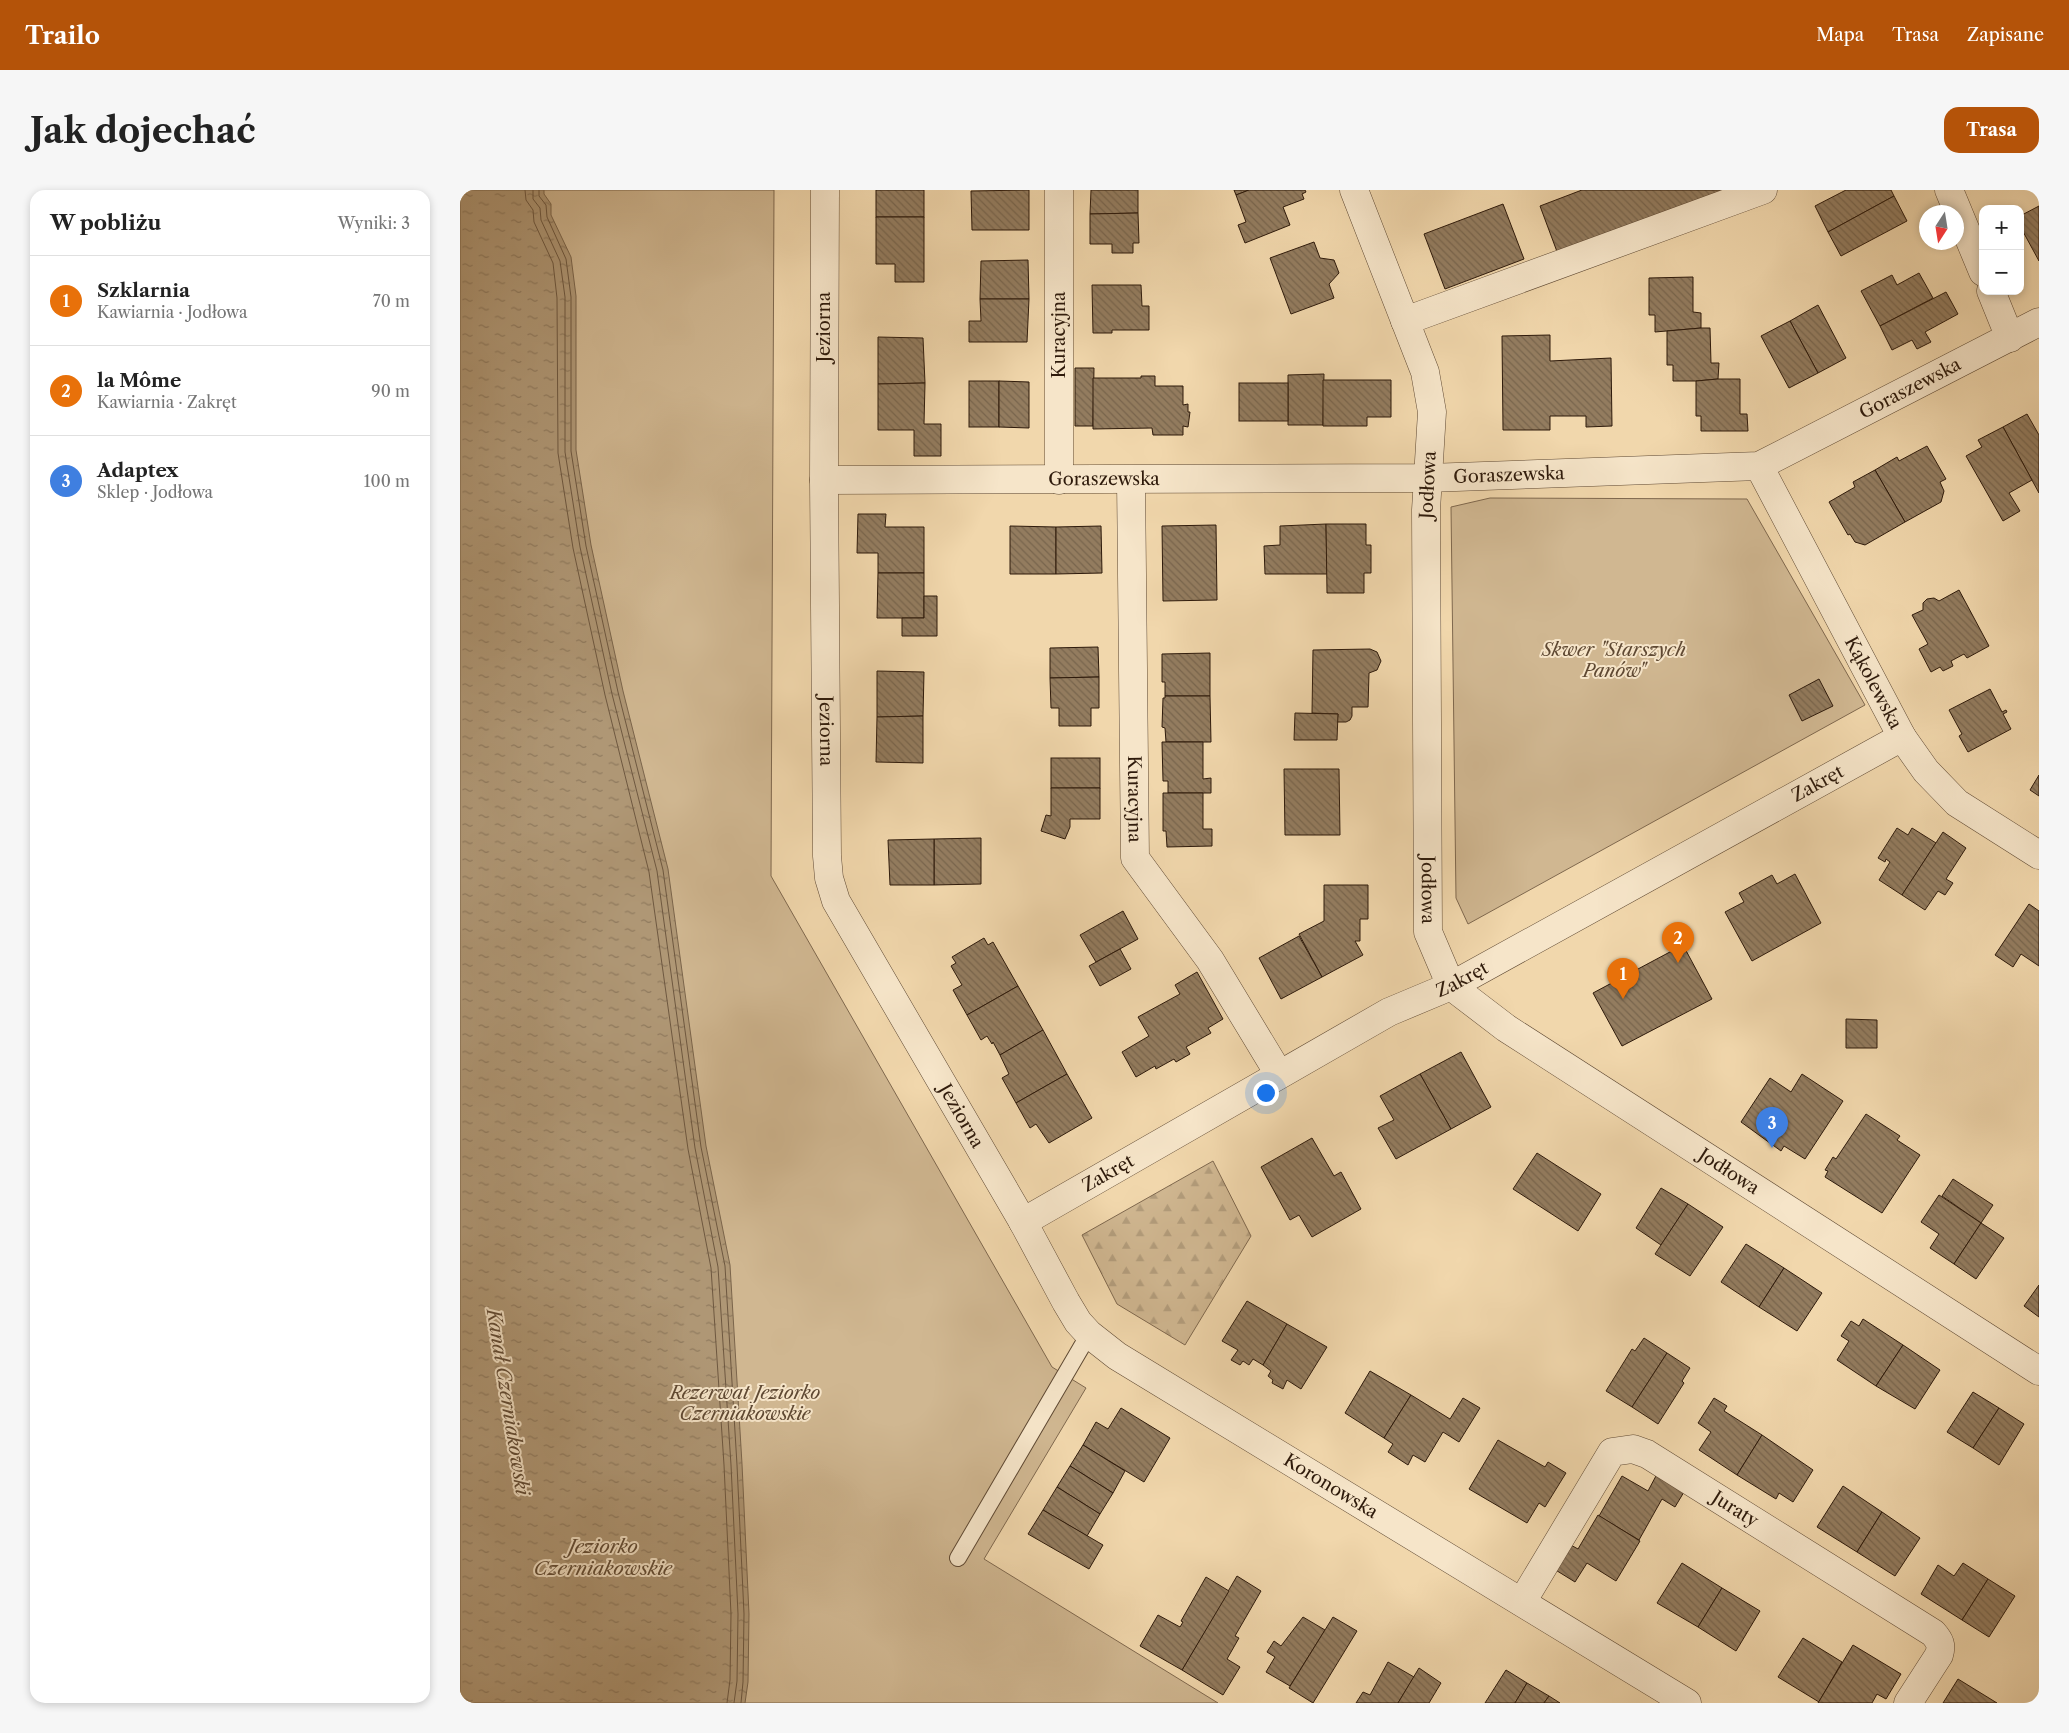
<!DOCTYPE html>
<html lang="pl">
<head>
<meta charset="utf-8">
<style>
  body { margin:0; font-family:"Libre Caslon Text",serif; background:#f6f6f6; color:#222 }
  .controls { position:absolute; right:15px; top:15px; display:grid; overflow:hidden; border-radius:10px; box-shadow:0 2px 8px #0003 }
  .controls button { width:45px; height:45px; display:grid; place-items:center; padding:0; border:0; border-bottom:1px solid #e0e0e0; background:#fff; color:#222; font:25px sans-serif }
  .compass { position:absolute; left:1459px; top:15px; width:45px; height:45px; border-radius:50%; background:#fff; box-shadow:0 2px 8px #0003; rotate:192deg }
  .you { position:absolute; left:805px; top:902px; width:18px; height:18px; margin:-12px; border:4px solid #fff; border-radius:50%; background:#1a73e8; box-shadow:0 0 0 8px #1a73e833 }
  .badge { display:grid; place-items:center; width:32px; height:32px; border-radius:50%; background:#b45309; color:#fff; font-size:16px; font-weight:700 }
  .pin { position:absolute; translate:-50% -41px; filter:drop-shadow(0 1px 2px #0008) }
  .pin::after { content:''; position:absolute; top:26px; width:18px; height:15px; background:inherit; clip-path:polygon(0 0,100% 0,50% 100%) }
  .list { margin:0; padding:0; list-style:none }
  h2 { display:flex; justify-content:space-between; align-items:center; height:65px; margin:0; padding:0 20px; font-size:21px }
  h2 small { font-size:16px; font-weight:400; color:#767676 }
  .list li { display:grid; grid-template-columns:32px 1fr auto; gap:15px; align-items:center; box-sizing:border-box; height:90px; padding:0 20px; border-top:1px solid #e0e0e0 }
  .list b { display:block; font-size:19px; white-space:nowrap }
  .list p { margin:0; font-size:16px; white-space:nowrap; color:#767676 }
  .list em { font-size:16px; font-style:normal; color:#767676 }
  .map { position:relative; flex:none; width:1579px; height:1513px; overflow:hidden; border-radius:15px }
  header { display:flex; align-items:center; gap:30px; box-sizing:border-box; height:70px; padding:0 25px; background:#b45309; color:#fff }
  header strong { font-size:24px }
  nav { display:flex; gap:28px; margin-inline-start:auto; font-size:18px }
  .intro { display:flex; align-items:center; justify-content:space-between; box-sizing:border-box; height:120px; padding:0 30px }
  h1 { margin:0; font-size:35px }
  .button { padding:12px 22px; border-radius:15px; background:#b45309; color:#fff; font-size:18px; font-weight:700 }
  main { display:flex; gap:30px; padding:0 30px }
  aside { flex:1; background:#fff; border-radius:15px; box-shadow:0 2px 8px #0003 }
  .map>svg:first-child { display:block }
  .forest { fill:url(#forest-firs); stroke:#7f684e }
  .green { fill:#d0b791; stroke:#7f684e }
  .water { fill:url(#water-ripples); stroke:#7b654b }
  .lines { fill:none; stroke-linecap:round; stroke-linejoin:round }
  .shore { stroke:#6e5840; stroke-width:1 }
  .building { fill:url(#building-back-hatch); stroke:#2e1a0b }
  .lane-casing { stroke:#5f4933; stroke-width:18 }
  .street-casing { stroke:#5f4933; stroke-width:29 }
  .lane { stroke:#f6e5c9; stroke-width:16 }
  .street { stroke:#f6e5c9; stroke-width:28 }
  .labels { text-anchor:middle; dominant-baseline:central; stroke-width:4; stroke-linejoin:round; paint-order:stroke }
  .street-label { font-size:18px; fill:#2e1a0b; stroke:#f6e5c9 }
  .park-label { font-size:18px; font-style:italic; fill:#5f4933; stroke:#f6e5c9 }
  .water-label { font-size:19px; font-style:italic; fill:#624c35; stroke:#f6e5c9 }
</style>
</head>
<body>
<header>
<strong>Trailo</strong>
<nav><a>Mapa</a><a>Trasa</a><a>Zapisane</a></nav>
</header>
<div class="intro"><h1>Jak dojechać</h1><a class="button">Trasa</a></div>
<main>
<aside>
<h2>W pobliżu<small>Wyniki: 3</small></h2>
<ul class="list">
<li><span class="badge" style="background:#e8710a">1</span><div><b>Szklarnia</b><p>Kawiarnia · Jodłowa</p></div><em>70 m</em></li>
<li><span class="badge" style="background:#e8710a">2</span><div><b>la Môme</b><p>Kawiarnia · Zakręt</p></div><em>90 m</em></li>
<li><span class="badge" style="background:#3f7fe0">3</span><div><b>Adaptex</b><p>Sklep · Jodłowa</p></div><em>100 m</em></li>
</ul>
</aside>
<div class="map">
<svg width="1579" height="1513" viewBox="0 0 1579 1513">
  <defs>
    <pattern id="forest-firs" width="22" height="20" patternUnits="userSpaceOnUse" patternTransform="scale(1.25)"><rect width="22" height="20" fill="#d0b791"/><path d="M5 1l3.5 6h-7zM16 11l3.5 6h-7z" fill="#b39d7c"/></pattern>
    <pattern id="water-ripples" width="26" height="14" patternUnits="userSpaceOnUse" patternTransform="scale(1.25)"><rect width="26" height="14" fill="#af9775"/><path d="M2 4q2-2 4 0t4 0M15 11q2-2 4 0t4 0" fill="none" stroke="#8f7a5e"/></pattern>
    <pattern id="building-back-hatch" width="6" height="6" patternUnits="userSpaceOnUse" patternTransform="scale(1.25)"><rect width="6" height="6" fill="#937c5f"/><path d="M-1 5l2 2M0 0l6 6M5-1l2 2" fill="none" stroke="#78654d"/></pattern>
  </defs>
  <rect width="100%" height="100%" fill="#f1d7ac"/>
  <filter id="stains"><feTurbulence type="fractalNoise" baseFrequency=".004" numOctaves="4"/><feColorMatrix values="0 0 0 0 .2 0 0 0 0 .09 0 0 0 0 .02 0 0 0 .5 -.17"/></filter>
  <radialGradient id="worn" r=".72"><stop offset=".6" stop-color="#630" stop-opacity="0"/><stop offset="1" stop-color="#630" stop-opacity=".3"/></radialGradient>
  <!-- forest -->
  <polygon class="forest" points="753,971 791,1046 725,1155 657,1114 622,1045"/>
  <!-- green -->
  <g class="green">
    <polygon points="0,0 314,0 311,686 592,1177 626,1198 524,1369 758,1513 0,1513"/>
    <polygon points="1030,308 1287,309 1405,515 1008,734 996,708 991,317"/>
  </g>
  <!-- water -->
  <polygon class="water" points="0,0 84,0 84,4 91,14 91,25 111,67 116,106 116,260 131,355 163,501 208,679 246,956 270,1075 282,1274 289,1424 288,1492 285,1513 0,1513"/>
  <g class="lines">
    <!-- shore -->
    <g class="shore">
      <polyline points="65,0 66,10 73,20 74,32 93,73 97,108 98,263 113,358 145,505 189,682 228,959 251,1078 264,1275 271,1424 270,1490 267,1513"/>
      <polyline points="73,0 73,9 80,18 81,30 100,71 105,107 105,262 120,357 152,504 197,681 235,958 258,1077 271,1275 278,1424 277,1491 274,1513"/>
      <polyline points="79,0 79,6 86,15 87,27 106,69 111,107 111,261 126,356 158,502 203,680 241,957 265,1076 277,1275 284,1424 283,1492 281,1513"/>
    </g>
  </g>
  <!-- building -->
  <g class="building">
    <rect x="416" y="0" width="48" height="27"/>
    <polygon points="569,0 569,40 512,40 511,1"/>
    <polygon points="631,0 678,0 678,23 630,24"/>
    <polygon points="774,0 789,0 776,5"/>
    <polygon points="789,0 845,0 846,2 842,4 844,9 823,17 830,35 785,53 778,35 786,32 776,5"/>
    <polygon points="1122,0 1273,0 1099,67 1080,16"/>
    <polygon points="1386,0 1431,0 1434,6 1368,42 1355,16"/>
    <polygon points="1434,6 1447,31 1381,66 1368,42"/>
    <polygon points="1043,14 1064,69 985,99 964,44"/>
    <polygon points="1579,16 1579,71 1560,36 1560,26"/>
    <polygon points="678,23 679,53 673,53 673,63 652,63 652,54 630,54 630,24"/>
    <polygon points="416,27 464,27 464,92 435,92 435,74 416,74"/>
    <polygon points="854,52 860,68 874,70 879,83 869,94 874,108 831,124 810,68"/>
    <polygon points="568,70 569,109 520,109 521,71"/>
    <polygon points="1459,83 1473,108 1420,136 1401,101 1432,85 1437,95"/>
    <polygon points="1233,87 1233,122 1241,123 1241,138 1195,142 1195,125 1189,125 1189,88"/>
    <polygon points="632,95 681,95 682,116 689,116 689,140 652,140 652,143 633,143"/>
    <polygon points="1486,102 1498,124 1465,142 1471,152 1457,159 1452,150 1432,160 1420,136"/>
    <polygon points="520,109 569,109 567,152 509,152 509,131 521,131"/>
    <polygon points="1358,115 1386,168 1358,183 1330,131"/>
    <polygon points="1330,131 1358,183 1329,198 1301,146"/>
    <polygon points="1241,138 1250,138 1251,173 1259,173 1258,189 1236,191 1213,191 1213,175 1207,175 1207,141"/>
    <polygon points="1090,145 1090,171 1151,168 1152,236 1126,237 1126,226 1090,226 1090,240 1043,240 1042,146"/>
    <polygon points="418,147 463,148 465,193 418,194"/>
    <polygon points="615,178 634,178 633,236 615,236"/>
    <polygon points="864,184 863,235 828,235 828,185"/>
    <polygon points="681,186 695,186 695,196 723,196 723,215 728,214 728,222 730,222 728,237 723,236 723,245 693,245 692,238 633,239 633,188 681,188"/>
    <polygon points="1258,189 1280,189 1280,224 1287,224 1288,241 1241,241 1241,226 1236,226 1236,191"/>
    <polygon points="863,190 931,190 931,227 907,227 907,236 863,236"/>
    <rect x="509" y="191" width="30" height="46"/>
    <polygon points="539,191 569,192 569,238 539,237"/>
    <polygon points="465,193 464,234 481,234 481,266 454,266 454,240 418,240 418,194"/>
    <rect x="779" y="193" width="49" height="38"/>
    <polygon points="1567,224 1579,245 1579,303 1543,237"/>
    <polygon points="1543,237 1572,290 1549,303 1560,321 1543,331 1506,266 1522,257 1518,250"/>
    <polygon points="1467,256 1486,289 1480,292 1484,301 1481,312 1445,332 1415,280 1437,267 1439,271"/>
    <polygon points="1415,280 1445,332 1405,355 1395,352 1390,344 1388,345 1369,312 1395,297 1393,292"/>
    <polygon points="398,324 426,324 425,337 464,337 464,383 418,383 418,363 397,363"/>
    <polygon points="866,334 867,384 805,384 804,356 820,355 820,336"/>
    <polygon points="866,334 906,334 906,355 911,355 911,383 904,383 904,403 867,403"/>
    <polygon points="756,335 757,410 703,411 702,336"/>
    <polygon points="550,336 596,337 596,384 550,384"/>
    <polygon points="641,336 642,383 596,384 596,337"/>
    <polygon points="418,383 464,383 464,428 417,428"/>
    <polygon points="1499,400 1529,456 1507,468 1504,464 1491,471 1493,476 1483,481 1480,477 1471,482 1459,459 1468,454 1452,425 1463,420 1463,413 1467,409 1474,408 1479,411"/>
    <polygon points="464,406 477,406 477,446 442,446 442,428 464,428"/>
    <polygon points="638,457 639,487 590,488 590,458"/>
    <polygon points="910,459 917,462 921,471 917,480 909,483 908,517 892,517 892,526 890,530 886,532 877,532 878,524 852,523 853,460"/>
    <polygon points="750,463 750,506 705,506 705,492 702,492 702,464"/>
    <polygon points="417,481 464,482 463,526 417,527"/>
    <polygon points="639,487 639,518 631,518 631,536 599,536 599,518 591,518 590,488"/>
    <polygon points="1359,489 1373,516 1342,531 1329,505"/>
    <polygon points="1530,499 1542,522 1546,520 1547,522 1543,524 1551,539 1508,562 1499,546 1502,544 1489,520"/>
    <polygon points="705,506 750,506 751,552 706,552 705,538 702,537 703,508 705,508"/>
    <polygon points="835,523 878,524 877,550 834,550"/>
    <polygon points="463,526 463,573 416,572 417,527"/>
    <polygon points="702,552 743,552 743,589 751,588 751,603 708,603 708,591 703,591"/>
    <rect x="591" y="568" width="49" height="30"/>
    <polygon points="824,579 879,579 880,645 825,645"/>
    <polygon points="1579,585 1579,606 1570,600"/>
    <polygon points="591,598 640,598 640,629 610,629 610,637 605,649 581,641 586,625 591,626"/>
    <polygon points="703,603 743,603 743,639 752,639 752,656 707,657 706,641 703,641"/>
    <polygon points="1437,638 1448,645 1452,638 1476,653 1442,705 1419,690 1430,672 1426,669 1425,672 1418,668"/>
    <polygon points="1483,642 1506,658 1486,689 1493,693 1485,705 1478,701 1465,720 1442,705"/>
    <polygon points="521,648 521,694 474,695 474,649"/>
    <polygon points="474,649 474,695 430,695 428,650"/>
    <polygon points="1335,684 1361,733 1292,771 1265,722 1284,712 1279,703 1312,685 1317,694"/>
    <polygon points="864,695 908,695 908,729 900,729 900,751 895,751 903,765 862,787 839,744 864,731"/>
    <polygon points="1569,714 1579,721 1579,776 1561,764 1553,777 1535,765"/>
    <polygon points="663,721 678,749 636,772 620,745"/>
    <polygon points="839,746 862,787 821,809 799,768"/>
    <polygon points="524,748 528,755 533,752 558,796 507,825 493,800 502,795 491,776 496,773 492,767"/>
    <polygon points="1223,755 1252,809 1162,856 1133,803"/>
    <polygon points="660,759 671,779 640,796 629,776"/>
    <polygon points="737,782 763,829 748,838 751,843 726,857 730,864 716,872 714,869 696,879 695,876 676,887 662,862 689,846 678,827 720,804 715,795"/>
    <polygon points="558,796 583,840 540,865 533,852 532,854 527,846 521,850 507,825"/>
    <polygon points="1386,829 1417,830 1417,858 1386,858"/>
    <polygon points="583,840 607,884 556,913 542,888 549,884 540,865"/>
    <polygon points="1001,862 1031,917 991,939 960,884"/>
    <polygon points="607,884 632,928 589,953 576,934 570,938 556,913"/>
    <polygon points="960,884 991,939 936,969 918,938 934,930 920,906"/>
    <polygon points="1342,884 1383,911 1345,969 1324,956 1321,961 1281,932 1310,888 1331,902"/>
    <polygon points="1406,924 1440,946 1437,950 1460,965 1422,1023 1365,987 1368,981 1365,980 1373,967 1376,969"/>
    <polygon points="852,948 874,986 881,982 901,1019 852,1047 839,1025 830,1030 801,977"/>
    <polygon points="1077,963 1141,1004 1118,1041 1053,999"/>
    <polygon points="1493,989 1533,1015 1521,1033 1482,1006"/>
    <polygon points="1201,998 1228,1014 1201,1055 1176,1038"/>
    <polygon points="1479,1005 1521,1033 1494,1074 1470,1058 1479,1044 1461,1032"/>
    <polygon points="1228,1014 1263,1037 1230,1086 1195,1064"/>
    <polygon points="1521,1033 1544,1048 1516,1089 1494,1074"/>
    <polygon points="1286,1054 1324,1078 1299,1117 1261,1092"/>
    <polygon points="1324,1078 1362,1103 1337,1141 1299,1117"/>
    <polygon points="1579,1095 1579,1127 1564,1116"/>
    <polygon points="787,1111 827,1134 803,1175 793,1169 789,1175 783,1171 780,1175 771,1170 778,1160 762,1151"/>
    <polygon points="1403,1129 1443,1155 1416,1196 1377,1170 1389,1151 1381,1146 1391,1131 1399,1136"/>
    <polygon points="827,1134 867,1157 841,1199 827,1190 823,1199 812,1193 813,1190 808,1186 811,1181 803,1175"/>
    <polygon points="1184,1148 1207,1163 1172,1217 1146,1201 1172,1159 1175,1161"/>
    <polygon points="1443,1155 1480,1180 1455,1219 1416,1196"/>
    <polygon points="1207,1163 1230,1178 1222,1191 1224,1193 1198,1234 1172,1217"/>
    <polygon points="910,1181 951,1205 924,1248 885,1223"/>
    <polygon points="1513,1202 1539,1218 1513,1258 1487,1242"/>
    <polygon points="951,1205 990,1229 1003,1208 1020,1218 999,1252 983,1242 965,1272 953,1265 948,1275 928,1262 933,1254 924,1248"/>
    <polygon points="1254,1208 1267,1216 1264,1221 1302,1245 1277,1285 1239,1260 1251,1242 1238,1233"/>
    <polygon points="661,1218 710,1248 684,1292 623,1255 636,1232 648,1239"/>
    <polygon points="1539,1218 1564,1234 1539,1275 1513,1258"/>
    <polygon points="1302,1245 1353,1280 1333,1312 1319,1303 1316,1309 1277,1285"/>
    <polygon points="1038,1250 1085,1277 1088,1272 1106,1283 1085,1317 1079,1313 1067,1333 1009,1299"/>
    <polygon points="623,1255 665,1281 653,1303 610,1276"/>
    <polygon points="610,1276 653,1303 640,1324 597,1297"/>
    <polygon points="1197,1284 1224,1302 1215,1317 1202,1309 1179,1350 1139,1326 1162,1286 1188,1301"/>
    <polygon points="1383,1296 1422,1322 1397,1362 1357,1337"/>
    <polygon points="597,1297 640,1324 627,1346 583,1320"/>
    <polygon points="583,1320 643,1355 629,1379 568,1344"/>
    <polygon points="1422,1322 1460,1348 1435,1386 1397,1362"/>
    <polygon points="1138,1325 1180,1351 1156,1391 1127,1373 1115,1392 1094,1379 1109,1354 1118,1359"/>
    <polygon points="1222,1373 1262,1398 1238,1437 1197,1413"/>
    <polygon points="1503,1373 1528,1389 1502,1430 1461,1404 1478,1375 1494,1386"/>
    <polygon points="777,1386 801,1401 775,1446 779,1448 767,1469 780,1477 763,1505 722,1480"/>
    <polygon points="746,1387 769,1401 722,1480 680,1456 698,1425 720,1437 723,1432 721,1431"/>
    <polygon points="1528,1389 1555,1406 1529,1447 1502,1430"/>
    <polygon points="1262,1398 1300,1421 1276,1461 1238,1437"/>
    <polygon points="843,1427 865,1440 830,1496 806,1482 815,1467 807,1462 814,1451 821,1456"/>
    <polygon points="873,1427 897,1441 853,1513 829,1498"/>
    <polygon points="1343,1448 1382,1472 1359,1512 1318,1487"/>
    <polygon points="1393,1455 1441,1484 1426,1509 1417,1504 1412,1513 1358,1513"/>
    <polygon points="928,1472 954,1487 938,1513 896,1513 903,1502 910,1505"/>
    <polygon points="959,1478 981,1493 969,1513 938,1513"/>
    <polygon points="1046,1480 1067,1493 1055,1513 1025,1513"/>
    <polygon points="1498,1489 1537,1513 1483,1513"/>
    <polygon points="1067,1493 1089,1506 1084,1513 1055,1513"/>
    <polygon points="1089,1506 1100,1513 1084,1513"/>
  </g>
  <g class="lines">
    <defs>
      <polyline id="lane" points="498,1368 629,1144"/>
      <g id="street">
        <path id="s1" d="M365,0L364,290L367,666L369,688L376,711L563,1032L606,1112L618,1132L629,1144L657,1166L1227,1513"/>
        <path id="s2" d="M894,0L965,182L972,222L966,320L968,742L991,796L1046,838L1579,1181"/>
        <polyline points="1489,0 1523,82"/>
        <polyline points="1531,101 1550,148"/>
        <polyline points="945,131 1303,0"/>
        <path id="s3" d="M1299,276L1442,547L1466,581L1497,613L1579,665"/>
        <path id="s4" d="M364,290L968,288L1299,276L1579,132"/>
        <polyline points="599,290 599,0"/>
        <path id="s5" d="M671,290L675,668L750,770L819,884"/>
        <path id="s6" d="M563,1032L929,822L991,796L1442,547"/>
        <path id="s7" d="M1062,1412L1152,1262L1173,1259L1187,1264L1473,1443C1480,1451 1482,1455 1479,1465L1448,1513"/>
      </g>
    </defs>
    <!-- lane casing -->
    <use href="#lane" class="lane-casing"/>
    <!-- street casing -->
    <use href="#street" class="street-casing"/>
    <!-- lane -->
    <use href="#lane" class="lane"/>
    <!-- street -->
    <use href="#street" class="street"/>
  </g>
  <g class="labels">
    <!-- street labels -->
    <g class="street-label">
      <text transform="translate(364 137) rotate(-90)">Jeziorna</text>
      <text transform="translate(599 145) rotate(-90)">Kuracyjna</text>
      <text stroke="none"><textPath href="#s4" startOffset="1105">Goraszewska</textPath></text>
      <text stroke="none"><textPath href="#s4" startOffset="685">Goraszewska</textPath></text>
      <text stroke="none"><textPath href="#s4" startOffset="280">Goraszewska</textPath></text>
      <text transform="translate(968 295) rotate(-87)">Jodłowa</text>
      <text stroke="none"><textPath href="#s3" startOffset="245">Kąkolewska</textPath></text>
      <text stroke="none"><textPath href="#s1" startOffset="541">Jeziorna</textPath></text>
      <text stroke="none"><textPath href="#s6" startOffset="908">Zakręt</textPath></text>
      <text stroke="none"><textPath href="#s5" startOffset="319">Kuracyjna</textPath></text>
      <text stroke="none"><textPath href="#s2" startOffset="714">Jodłowa</textPath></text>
      <text stroke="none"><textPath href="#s6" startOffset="502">Zakręt</textPath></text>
      <text stroke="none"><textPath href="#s1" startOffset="961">Jeziorna</textPath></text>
      <text stroke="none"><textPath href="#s2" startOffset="1149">Jodłowa</textPath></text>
      <text stroke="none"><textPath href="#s6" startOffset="98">Zakręt</textPath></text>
      <text stroke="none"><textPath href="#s1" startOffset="1500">Koronowska</textPath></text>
      <text stroke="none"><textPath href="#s7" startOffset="315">Juraty</textPath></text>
    </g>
    <!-- park labels -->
    <g class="park-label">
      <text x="1154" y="460">Skwer "Starszych<tspan x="1154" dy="21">Panów"</tspan></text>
      <text x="285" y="1203">Rezerwat Jeziorko<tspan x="285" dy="21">Czerniakowskie</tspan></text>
    </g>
    <!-- water labels -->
    <g class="water-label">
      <text transform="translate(48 1212) rotate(81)">Kanał Czerniakowski</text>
      <text x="143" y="1356">Jeziorko<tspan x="143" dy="22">Czerniakowskie</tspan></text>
    </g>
  </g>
  <rect width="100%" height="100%" filter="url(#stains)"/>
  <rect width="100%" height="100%" fill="url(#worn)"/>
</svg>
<div class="controls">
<button>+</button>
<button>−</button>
</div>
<svg class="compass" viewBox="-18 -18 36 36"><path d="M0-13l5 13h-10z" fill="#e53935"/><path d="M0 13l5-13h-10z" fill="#767676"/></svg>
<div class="you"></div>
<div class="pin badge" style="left:1163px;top:809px;background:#e8710a">1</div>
<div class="pin badge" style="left:1218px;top:773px;background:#e8710a">2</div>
<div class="pin badge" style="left:1312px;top:958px;background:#3f7fe0">3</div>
</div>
</main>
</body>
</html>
